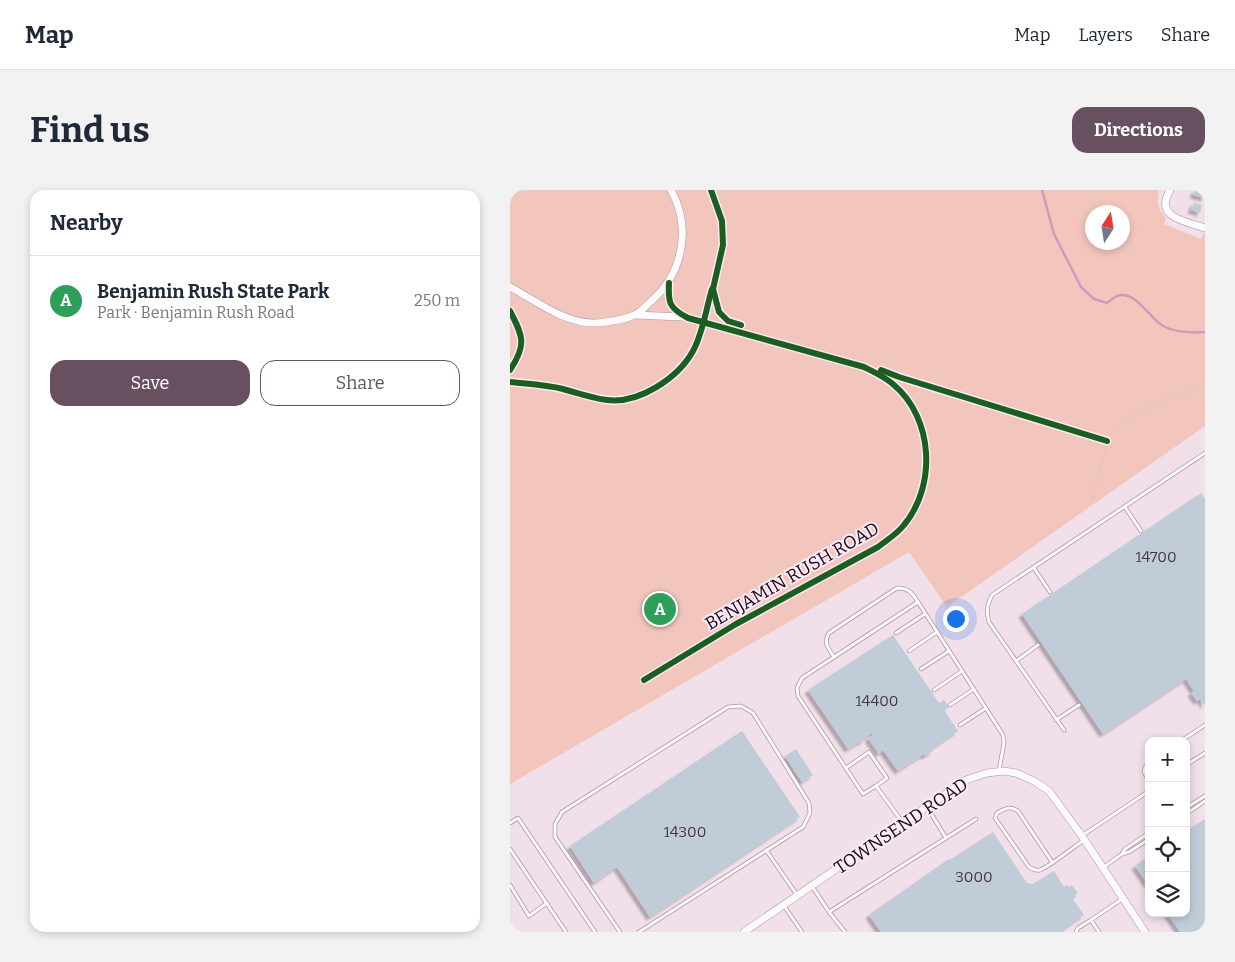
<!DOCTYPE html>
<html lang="en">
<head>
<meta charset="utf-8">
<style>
  body { margin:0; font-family:Bitter,serif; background:#f2f2f3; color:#1f2937 }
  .controls { position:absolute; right:15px; bottom:15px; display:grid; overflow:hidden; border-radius:10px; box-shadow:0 2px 8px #0003 }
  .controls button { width:45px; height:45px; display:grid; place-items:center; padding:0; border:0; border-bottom:1px solid #e0e1e3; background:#fff; color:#1f2937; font:25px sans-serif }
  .compass { position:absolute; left:575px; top:15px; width:45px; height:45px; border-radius:50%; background:#fff; box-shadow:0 2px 8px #0003; rotate:12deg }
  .you { position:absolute; left:445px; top:428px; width:18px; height:18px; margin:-12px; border:4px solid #fff; border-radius:50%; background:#1a73e8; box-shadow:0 0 0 8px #1a73e833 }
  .badge { display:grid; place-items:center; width:32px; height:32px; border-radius:50%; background:#675160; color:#fff; font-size:16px; font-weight:700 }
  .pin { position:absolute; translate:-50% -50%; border:2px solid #fff; box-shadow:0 1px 5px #0006 }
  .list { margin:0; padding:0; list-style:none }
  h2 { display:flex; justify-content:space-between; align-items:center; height:65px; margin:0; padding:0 20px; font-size:21px }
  h2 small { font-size:16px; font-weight:400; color:#747a83 }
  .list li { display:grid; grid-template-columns:32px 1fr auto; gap:15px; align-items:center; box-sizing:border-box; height:90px; padding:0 20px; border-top:1px solid #e0e1e3 }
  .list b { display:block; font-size:19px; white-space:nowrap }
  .list p { margin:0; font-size:16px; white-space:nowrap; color:#747a83 }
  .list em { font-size:16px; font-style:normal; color:#747a83 }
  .actions { display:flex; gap:10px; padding:15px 20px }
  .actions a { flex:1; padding:11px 0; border:1px solid #675160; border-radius:15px; text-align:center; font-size:18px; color:#675160 }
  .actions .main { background:#675160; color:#fff }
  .icon { flex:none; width:28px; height:28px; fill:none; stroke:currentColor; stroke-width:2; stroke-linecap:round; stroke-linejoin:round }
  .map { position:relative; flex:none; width:695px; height:742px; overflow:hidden; border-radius:15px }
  header { display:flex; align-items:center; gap:30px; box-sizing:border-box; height:70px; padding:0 25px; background:#fff; border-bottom:1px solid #e0e1e3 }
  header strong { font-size:24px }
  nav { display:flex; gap:28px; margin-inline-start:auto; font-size:18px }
  .intro { display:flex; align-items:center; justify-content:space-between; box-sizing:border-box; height:120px; padding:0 30px }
  h1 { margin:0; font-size:35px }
  .button { padding:12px 22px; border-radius:15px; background:#675160; color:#fff; font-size:18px; font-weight:700 }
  main { display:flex; gap:30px; padding:0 30px }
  aside { flex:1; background:#fff; border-radius:15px; box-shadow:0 2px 8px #0003 }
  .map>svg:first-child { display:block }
  .green { fill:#f2c6bd; fill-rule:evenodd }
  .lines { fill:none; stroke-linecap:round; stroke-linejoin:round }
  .stream { stroke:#cf9abc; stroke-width:2.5 }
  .building { fill:#c0cdd8; filter:url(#shadow) }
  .lane-casing { stroke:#ab96a4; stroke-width:4.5 }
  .street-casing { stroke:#ab96a4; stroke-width:8 }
  .path { stroke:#cec9cc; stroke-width:1; stroke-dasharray:5 2.5; stroke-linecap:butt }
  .lane { stroke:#fdfafc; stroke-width:3 }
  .street { stroke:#fdfafc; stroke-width:7 }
  .cycleway-casing { stroke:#fbebf5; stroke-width:9 }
  .cycleway { stroke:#1b5e20; stroke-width:6 }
  .labels { text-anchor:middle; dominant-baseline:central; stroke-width:4; stroke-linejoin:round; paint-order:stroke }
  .number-label { font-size:15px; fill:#463646 }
  .street-label { font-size:18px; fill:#1d0416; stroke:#fbebf5 }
</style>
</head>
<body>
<header>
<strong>Map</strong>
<nav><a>Map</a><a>Layers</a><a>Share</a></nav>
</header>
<div class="intro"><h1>Find us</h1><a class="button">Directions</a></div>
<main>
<aside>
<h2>Nearby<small></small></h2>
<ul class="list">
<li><span class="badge" style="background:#2e9e5b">A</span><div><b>Benjamin Rush State Park</b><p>Park · Benjamin Rush Road</p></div><em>250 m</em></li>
</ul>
<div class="actions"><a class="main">Save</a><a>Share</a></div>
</aside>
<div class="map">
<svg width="695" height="742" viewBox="0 0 695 742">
  <defs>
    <filter id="shadow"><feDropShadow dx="-3.5" dy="3.5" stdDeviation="1" flood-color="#0004"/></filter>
  </defs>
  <rect width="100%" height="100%" fill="#f1dfea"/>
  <!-- green -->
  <path class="green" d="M0,0H649C647,12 647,19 656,28L654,34L691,49L695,41V236L437,417L399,362L0,594ZM582,22H612V52H582Z"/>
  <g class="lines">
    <!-- stream -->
    <path class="stream" d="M532,0L544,44L571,97L584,109L597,113C600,111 603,108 607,106C625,99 640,129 653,136C666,143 681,143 695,142"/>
  </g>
  <!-- building -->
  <g class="building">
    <polygon points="685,0 695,0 695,8 683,5"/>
    <polygon points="684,13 692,15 690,23 681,20"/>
    <polygon points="691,303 695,309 695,516 690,509 687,511 681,503 684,501 676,489 593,544 512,424"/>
    <polygon points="383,445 429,513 434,510 439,517 434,520 448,541 421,559 423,561 415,566 414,564 388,581 373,560 369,564 358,548 363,545 362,543 353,549 354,551 352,552 351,551 338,559 298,500"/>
    <polygon points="232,541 290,627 140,727 107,677 84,693 60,656"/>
    <polygon points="286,559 303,585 292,592 275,566"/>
    <polygon points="695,629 695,737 688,742 670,742 657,723 676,723 676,641"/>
    <polygon points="483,642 517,693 523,694 544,681 554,697 558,695 559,697 562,695 568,703 565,705 566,707 563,709 574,725 553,739 553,742 371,742 359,725 439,669 440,670"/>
    <polygon points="639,666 639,696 625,676"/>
  </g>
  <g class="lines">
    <defs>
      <g id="lane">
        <polyline points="615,317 631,341"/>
        <polyline points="524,378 540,402"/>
        <polyline points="386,443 415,424"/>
        <polyline points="399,461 427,442"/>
        <path d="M324,467C318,458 313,453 319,443L387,398C399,398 402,403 408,412"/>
        <polyline points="506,471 528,455"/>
        <polyline points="411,479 439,461"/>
        <polyline points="424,500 452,481"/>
        <polyline points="440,515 464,499"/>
        <polyline points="546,530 569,515"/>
        <polyline points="450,535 476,518"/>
        <path d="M554,540L479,432C476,421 477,415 482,405L695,263"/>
        <polyline points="671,551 695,535"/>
        <polyline points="639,573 635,577 634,582 639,590"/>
        <polyline points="676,575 695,563"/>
        <polyline points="336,578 359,562 377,588 366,596"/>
        <polyline points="417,617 436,648"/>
        <polyline points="676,618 695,606"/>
        <polyline points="676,624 695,611"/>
        <polyline points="0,633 8,628 85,742"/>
        <polyline points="393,633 366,596 353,604 288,506 287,498 292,488 408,412 493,545 494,553 489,581"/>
        <polyline points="573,645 639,601"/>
        <polyline points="0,659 56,742"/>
        <polyline points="256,660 287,705"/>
        <polyline points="612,664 619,662 639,649"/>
        <path d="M542,672L508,621C500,615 495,619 487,623L485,628L519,677C522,679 526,681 530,680C540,676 564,657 574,650"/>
        <polyline points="594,677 612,664 615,659 639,643"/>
        <polyline points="0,695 19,726 37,713"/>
        <polyline points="302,696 319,722 335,742"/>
        <polyline points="274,716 292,742"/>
        <polyline points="319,722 466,629"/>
        <polyline points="110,742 45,647 45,634 52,622 218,517 231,516 243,523 299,613 300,623 293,637 129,742"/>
        <polyline points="566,742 568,738 581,730"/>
        <polyline points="589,742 581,730 612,709"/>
      </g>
      <g id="street">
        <path d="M660,0C644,28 675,31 695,38"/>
        <path d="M0,97C27,111 54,134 87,133C98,132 114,130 124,125C130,123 135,117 139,113C173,85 182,38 161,0"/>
        <polyline points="125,125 172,127"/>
        <path d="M134,490L226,434L368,357C377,350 387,344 394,335C427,295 423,228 384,195C375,187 364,182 354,177L178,128C159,118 158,113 159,93"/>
        <polyline points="234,742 456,590 477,583 494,581 506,583 524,591 539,601 572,646 635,742"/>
      </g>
    </defs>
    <!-- lane casing -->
    <use href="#lane" class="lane-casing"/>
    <!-- street casing -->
    <use href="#street" class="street-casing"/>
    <!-- path -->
    <path class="path" d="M581,311C586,296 590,281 594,266C595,262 595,256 597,251C607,223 669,207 695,195"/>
    <!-- lane -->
    <use href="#lane" class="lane"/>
    <!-- street -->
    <use href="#street" class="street"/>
    <defs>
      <g id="cycleway">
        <polyline points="201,0 212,31 213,55 203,99 209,122 218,131 231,135"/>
        <path d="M0,121C13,146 17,155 0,180"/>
        <polyline points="371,180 389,187 597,251"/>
        <path d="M0,192C18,194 36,195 53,199C68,203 82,208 97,210C129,214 168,188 183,161C193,143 196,119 202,99"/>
        <path d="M134,490L226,434L368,357C377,350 387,344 394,335C427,295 423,228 384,195C375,187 364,182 354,177L178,128C159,118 158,113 159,93"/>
      </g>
    </defs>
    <!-- cycleway casing -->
    <use href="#cycleway" class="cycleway-casing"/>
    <!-- cycleway -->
    <use href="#cycleway" class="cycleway"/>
  </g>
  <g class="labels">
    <!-- number labels -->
    <g class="number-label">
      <text x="646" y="367">14700</text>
      <text x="367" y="511">14400</text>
      <text x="175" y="642">14300</text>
      <text x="464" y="687">3000</text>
    </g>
    <!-- street labels -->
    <g class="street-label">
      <text transform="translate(282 386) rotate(-30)">BENJAMIN RUSH ROAD</text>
      <text transform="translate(391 636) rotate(-34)">TOWNSEND ROAD</text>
    </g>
  </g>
</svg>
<div class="controls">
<button>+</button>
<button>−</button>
<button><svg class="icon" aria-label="locate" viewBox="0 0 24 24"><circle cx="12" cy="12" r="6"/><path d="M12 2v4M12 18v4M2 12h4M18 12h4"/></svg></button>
<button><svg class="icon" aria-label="layers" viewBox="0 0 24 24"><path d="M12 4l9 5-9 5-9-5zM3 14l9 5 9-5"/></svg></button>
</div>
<svg class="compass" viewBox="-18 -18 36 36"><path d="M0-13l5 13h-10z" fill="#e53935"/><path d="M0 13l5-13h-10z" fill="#747a83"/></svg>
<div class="you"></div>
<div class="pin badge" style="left:150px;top:419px;background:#2e9e5b">A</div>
</div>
</main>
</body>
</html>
